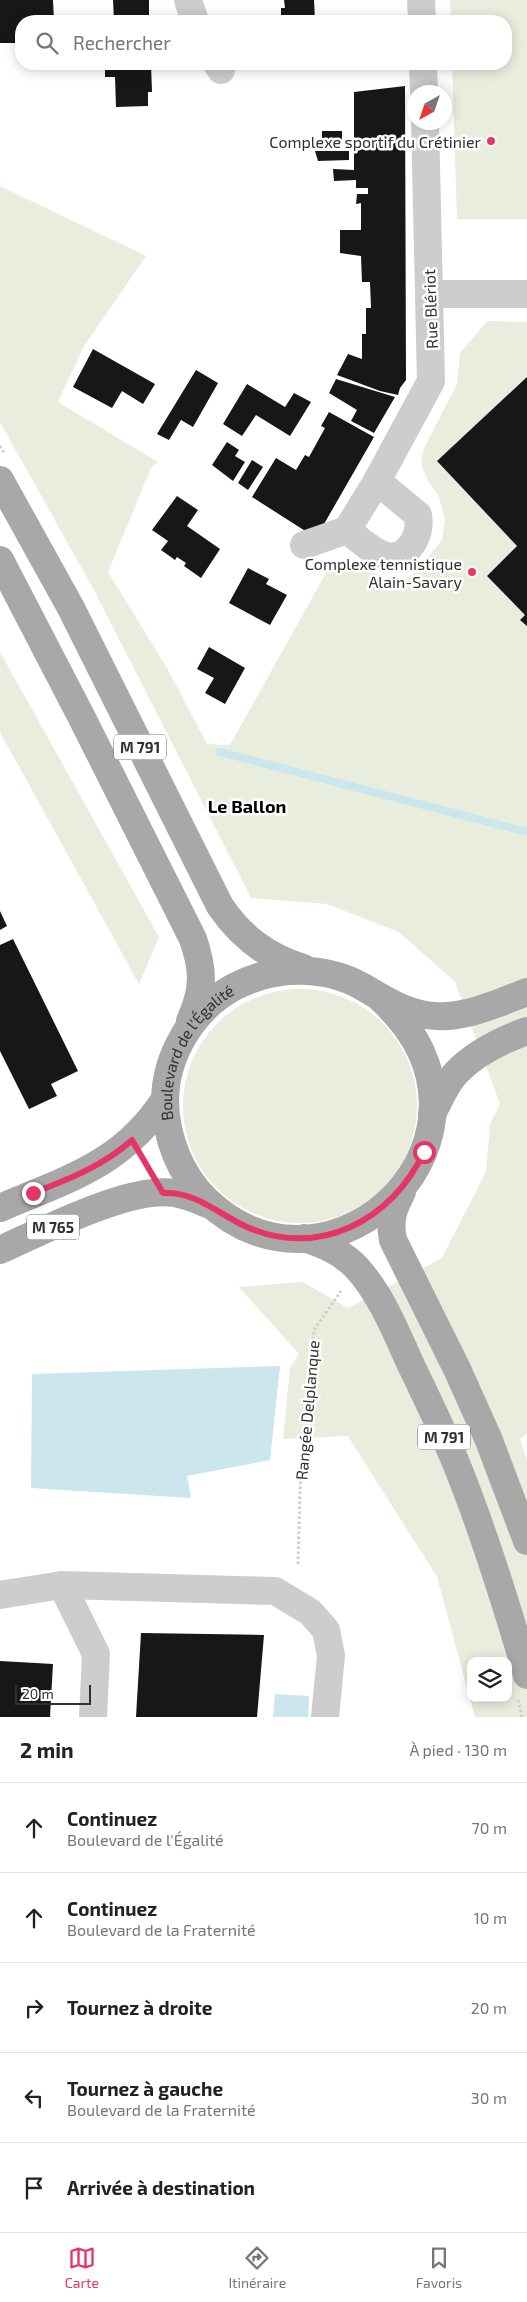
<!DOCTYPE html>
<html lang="fr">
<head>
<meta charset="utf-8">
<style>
  body { margin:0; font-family:"Exo 2",sans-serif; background:#f6f6f6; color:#222 }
  .controls { position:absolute; right:15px; bottom:15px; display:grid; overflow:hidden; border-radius:10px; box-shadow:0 2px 12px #0003 }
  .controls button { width:45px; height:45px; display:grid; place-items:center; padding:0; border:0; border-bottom:1px solid #e0e0e0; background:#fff; color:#222; font:25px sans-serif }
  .compass { position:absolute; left:407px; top:85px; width:45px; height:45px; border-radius:50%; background:#fff; box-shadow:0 2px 12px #0003; rotate:220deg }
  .scale { position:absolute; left:15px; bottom:12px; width:76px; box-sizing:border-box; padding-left:5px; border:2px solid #303030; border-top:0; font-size:14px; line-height:18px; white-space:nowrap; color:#303030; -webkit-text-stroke:4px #fff; paint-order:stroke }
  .stop { position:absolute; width:15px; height:15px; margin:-11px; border:4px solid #e53465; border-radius:50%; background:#fff }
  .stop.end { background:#e53465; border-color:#fff; box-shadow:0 1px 5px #0008 }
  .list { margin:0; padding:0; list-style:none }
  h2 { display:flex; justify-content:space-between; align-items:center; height:65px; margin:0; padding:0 20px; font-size:21px }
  h2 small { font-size:16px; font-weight:400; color:#767676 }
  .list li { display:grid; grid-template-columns:32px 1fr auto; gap:15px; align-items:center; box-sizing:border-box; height:90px; padding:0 20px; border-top:1px solid #e0e0e0 }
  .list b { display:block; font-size:19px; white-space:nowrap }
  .list p { margin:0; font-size:16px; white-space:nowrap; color:#767676 }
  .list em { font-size:16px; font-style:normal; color:#767676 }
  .icon { flex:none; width:28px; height:28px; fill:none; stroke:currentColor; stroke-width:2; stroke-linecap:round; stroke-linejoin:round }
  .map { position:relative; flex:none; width:527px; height:1717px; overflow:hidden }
  .search { position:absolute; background:#fff; box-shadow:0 2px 12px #0003; left:15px; right:15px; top:15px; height:55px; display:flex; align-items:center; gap:12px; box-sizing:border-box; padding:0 18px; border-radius:20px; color:#767676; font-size:19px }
  .sheet { height:515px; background:#fff }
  nav { display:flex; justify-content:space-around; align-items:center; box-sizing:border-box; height:70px; border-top:1px solid #e0e0e0; background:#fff; font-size:14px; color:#767676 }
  nav a { display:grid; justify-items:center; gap:2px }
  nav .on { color:#e53465 }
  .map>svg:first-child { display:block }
  .green { fill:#e9edde; fill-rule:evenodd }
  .water { fill:#cbe6ed }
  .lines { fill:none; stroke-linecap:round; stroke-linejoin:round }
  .stream { stroke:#cbe6ed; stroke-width:8 }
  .building { fill:#171717 }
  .path { stroke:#cdcdcd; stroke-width:3; stroke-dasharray:2.5 2.5; stroke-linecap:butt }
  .minor { stroke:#cdcdcd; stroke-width:28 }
  .major { stroke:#a8a8a8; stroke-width:28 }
  .route { stroke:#e53465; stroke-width:6 }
  .poi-dot { fill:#e53465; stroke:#fff; stroke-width:2 }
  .labels { text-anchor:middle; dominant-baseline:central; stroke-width:5; stroke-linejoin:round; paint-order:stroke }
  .shield { fill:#fff; stroke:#6e6e6e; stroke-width:1 }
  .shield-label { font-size:15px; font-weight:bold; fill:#303030 }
  .poi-label { font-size:16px; fill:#303030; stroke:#fff; text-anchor:end }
  .street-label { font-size:16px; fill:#303030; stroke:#fff }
  .neighbourhood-label { font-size:18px; font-weight:bold; fill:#000; stroke:#fff }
</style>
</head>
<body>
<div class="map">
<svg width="527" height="1717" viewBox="0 0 527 1717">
  <rect width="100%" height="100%" fill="#fff"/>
  <!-- green -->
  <g class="green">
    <polygon points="450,0 527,0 527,219 457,219 452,64 506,64 506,21 451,21"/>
    <path d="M0,186L146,256L84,346L58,402L158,462L151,468L108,572L167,668L207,744L230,745L327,571L353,565L385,578L404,580L415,573L442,540L445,520L439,497L427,479L421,464L424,448L457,384L460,353L487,321L527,322V1433L520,1439L527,1460V1717H475L437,1577L348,1436L283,1439L290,1368L299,1354L239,1287L303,1282L348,1308L442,1258L486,1172L490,1124L500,1104L455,982L399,932L327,904L251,898L95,592L0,422ZM471,1661H508V1698H471Z"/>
    <polygon points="0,652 159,937 139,984 0,732"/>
    <circle cx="300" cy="1106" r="117"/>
  </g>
  <!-- water -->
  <g class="water">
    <polygon points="280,1366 270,1460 187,1476 191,1498 31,1488 32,1374"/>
    <polygon points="275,1694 309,1696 308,1717 273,1717"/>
  </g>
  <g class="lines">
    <!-- stream -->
    <polyline class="stream" points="220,752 527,832"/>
  </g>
  <!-- building -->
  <g class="building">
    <polygon points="0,0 53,0 54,21 21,21 21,43 0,43"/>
    <polygon points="113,0 149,0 149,21 114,21"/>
    <polygon points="284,0 314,0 315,21 281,21 281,8 285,8"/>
    <polygon points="105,64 151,64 152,92 148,92 148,106 116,107 115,77 105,77"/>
    <polygon points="286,64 317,64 317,68 286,70"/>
    <polygon points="405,86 406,380 400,388 398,395 380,391 337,375 348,354 362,359 362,334 366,334 366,308 371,308 370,282 362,282 361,256 340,253 340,230 361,230 361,203 356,204 357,194 368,194 368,188 356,188 356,180 334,181 333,169 354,170 354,92"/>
    <rect x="322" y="131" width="20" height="11"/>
    <polygon points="315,151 349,151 349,160 318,161"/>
    <polygon points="93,349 155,384 143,404 122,391 112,408 73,387"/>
    <polygon points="196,370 218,383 193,427 181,420 169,440 157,434"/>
    <polygon points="527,377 527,626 520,620 525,615 487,576 517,546 437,461"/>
    <polygon points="336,379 395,397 374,433 351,421 357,410 329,393"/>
    <polygon points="247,384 285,407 294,393 311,402 290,436 256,415 242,436 223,424"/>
    <polygon points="329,412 374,437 320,531 310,534 252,497 276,458 296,470 305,455 309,457 325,428 321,426"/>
    <polygon points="227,442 239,450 235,456 245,462 233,481 212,465"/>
    <polygon points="252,460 263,467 248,490 238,483"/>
    <polygon points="177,496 198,510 187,526 220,549 201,578 184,566 186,563 177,557 175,560 161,550 168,541 152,530"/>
    <polygon points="248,568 269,579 266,584 287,595 270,625 229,603"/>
    <polygon points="209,647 245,668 225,704 205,693 214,678 197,669"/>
    <polygon points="0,911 7,926 0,930"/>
    <polygon points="13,939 78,1071 51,1084 57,1096 29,1109 0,1051 0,945"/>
    <polygon points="141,1633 264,1635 257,1717 136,1717"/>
    <polygon points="0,1661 53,1664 50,1717 0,1717"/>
  </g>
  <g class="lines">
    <!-- path -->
    <g class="path">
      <polyline points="0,446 5,454"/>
      <polyline points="298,1564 300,1489 314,1330 341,1291"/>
      <polyline points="518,1700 522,1717"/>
    </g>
    <!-- minor -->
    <g class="minor">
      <polyline points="188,0 195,21"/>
      <polyline points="421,0 422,21"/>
      <polyline points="217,64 221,70"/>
      <polyline points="423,64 424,92"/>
      <polyline points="430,294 527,294"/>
      <path d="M347,530C366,544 392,573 412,544C418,535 420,526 418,515L377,481"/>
      <polyline points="304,545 347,530 377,481 431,381 425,122"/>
      <polyline points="62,1585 275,1591 310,1612 326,1630 331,1656 325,1717"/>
      <polyline points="0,1595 62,1585 96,1654 93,1717"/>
    </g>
    <!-- major -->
    <g class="major">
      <path d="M0,480L71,608L220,906C241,937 267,957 303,968"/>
      <path d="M0,560L82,718L193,939C204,971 204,990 190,1021"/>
      <path id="s1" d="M381,999C526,1131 334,1322 206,1200C180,1174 166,1138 165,1102C165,1055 193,1009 234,987C273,966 324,965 363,987C384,999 401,1011 426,1015C461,1021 495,1004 527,992"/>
      <path d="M432,1114C439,1101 445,1085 456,1073C475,1053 502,1040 527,1031"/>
      <path d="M402,1192C393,1209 389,1220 393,1240L457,1369L488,1438L527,1541"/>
      <path d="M0,1208C68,1179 123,1164 165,1099"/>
      <path d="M304,1238C323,1244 342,1252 356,1267C381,1294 395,1330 410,1363C426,1396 442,1429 456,1463C484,1532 506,1603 527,1675"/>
      <path d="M0,1250C43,1231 129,1186 174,1193C187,1195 198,1200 210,1205"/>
    </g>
  </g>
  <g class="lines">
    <!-- route -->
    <path class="route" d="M33,1193C69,1179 103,1166 132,1140L163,1193C196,1191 218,1214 247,1227C319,1259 392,1220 424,1152"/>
  </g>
  <!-- markers -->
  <g class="poi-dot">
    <circle cx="491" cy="141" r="5"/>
    <circle cx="472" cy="572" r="5"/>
  </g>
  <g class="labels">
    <!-- shield labels -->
    <g class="shield">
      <rect x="114" y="734.5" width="52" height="25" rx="4"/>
      <rect x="27" y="1214.5" width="52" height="25" rx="4"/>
      <rect x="418" y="1424.5" width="52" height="25" rx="4"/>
    </g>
    <g class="shield-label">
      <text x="140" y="747">M 791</text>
      <text x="53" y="1227">M 765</text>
      <text x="444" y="1437">M 791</text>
    </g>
    <!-- poi labels -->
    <g class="poi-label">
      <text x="481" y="141">Complexe sportif du Crétinier</text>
      <text x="462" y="563">Complexe tennistique<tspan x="462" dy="18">Alain-Savary</tspan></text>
    </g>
    <!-- street labels -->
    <g class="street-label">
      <text transform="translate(430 309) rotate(-92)">Rue Blériot</text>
      <text stroke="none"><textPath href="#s1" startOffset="602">Boulevard de l'Égalité</textPath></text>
      <text transform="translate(307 1410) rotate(-85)">Rangée Delplanque</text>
    </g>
    <!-- neighbourhood labels -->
    <g class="neighbourhood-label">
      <text x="247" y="806">Le Ballon</text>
    </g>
  </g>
</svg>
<div class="controls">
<button><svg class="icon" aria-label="layers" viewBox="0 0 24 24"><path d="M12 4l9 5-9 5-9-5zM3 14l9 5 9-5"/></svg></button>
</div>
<svg class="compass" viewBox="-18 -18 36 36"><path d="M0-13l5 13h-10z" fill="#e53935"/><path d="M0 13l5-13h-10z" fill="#767676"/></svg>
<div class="scale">20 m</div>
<div class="stop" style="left:424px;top:1152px"></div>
<div class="stop end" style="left:33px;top:1193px"></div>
<div class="search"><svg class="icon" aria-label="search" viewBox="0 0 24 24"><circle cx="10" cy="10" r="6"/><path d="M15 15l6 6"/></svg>Rechercher</div>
</div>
<section class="sheet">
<h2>2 min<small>À pied · 130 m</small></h2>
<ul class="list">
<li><svg class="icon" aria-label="ahead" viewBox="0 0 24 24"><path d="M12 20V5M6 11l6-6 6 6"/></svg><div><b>Continuez</b><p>Boulevard de l'Égalité</p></div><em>70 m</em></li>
<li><svg class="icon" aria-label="ahead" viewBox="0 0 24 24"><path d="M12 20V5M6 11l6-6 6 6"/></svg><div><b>Continuez</b><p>Boulevard de la Fraternité</p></div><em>10 m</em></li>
<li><svg class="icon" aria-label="right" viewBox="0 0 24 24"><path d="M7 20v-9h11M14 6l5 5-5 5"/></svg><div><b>Tournez à droite</b></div><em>20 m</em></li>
<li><svg class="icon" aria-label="left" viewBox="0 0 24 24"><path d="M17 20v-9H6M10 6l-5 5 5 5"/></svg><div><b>Tournez à gauche</b><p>Boulevard de la Fraternité</p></div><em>30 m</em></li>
<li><svg class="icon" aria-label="arrive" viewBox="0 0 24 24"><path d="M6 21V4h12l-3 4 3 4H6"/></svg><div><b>Arrivée à destination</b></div></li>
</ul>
</section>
<nav>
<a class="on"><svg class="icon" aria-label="map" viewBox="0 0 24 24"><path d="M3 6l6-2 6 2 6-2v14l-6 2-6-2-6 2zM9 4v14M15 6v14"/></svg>Carte</a>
<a><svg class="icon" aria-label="directions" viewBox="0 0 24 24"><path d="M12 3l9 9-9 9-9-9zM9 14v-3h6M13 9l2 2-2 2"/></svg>Itinéraire</a>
<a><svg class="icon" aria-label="saved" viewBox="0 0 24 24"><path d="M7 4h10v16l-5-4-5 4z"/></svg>Favoris</a>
</nav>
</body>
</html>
